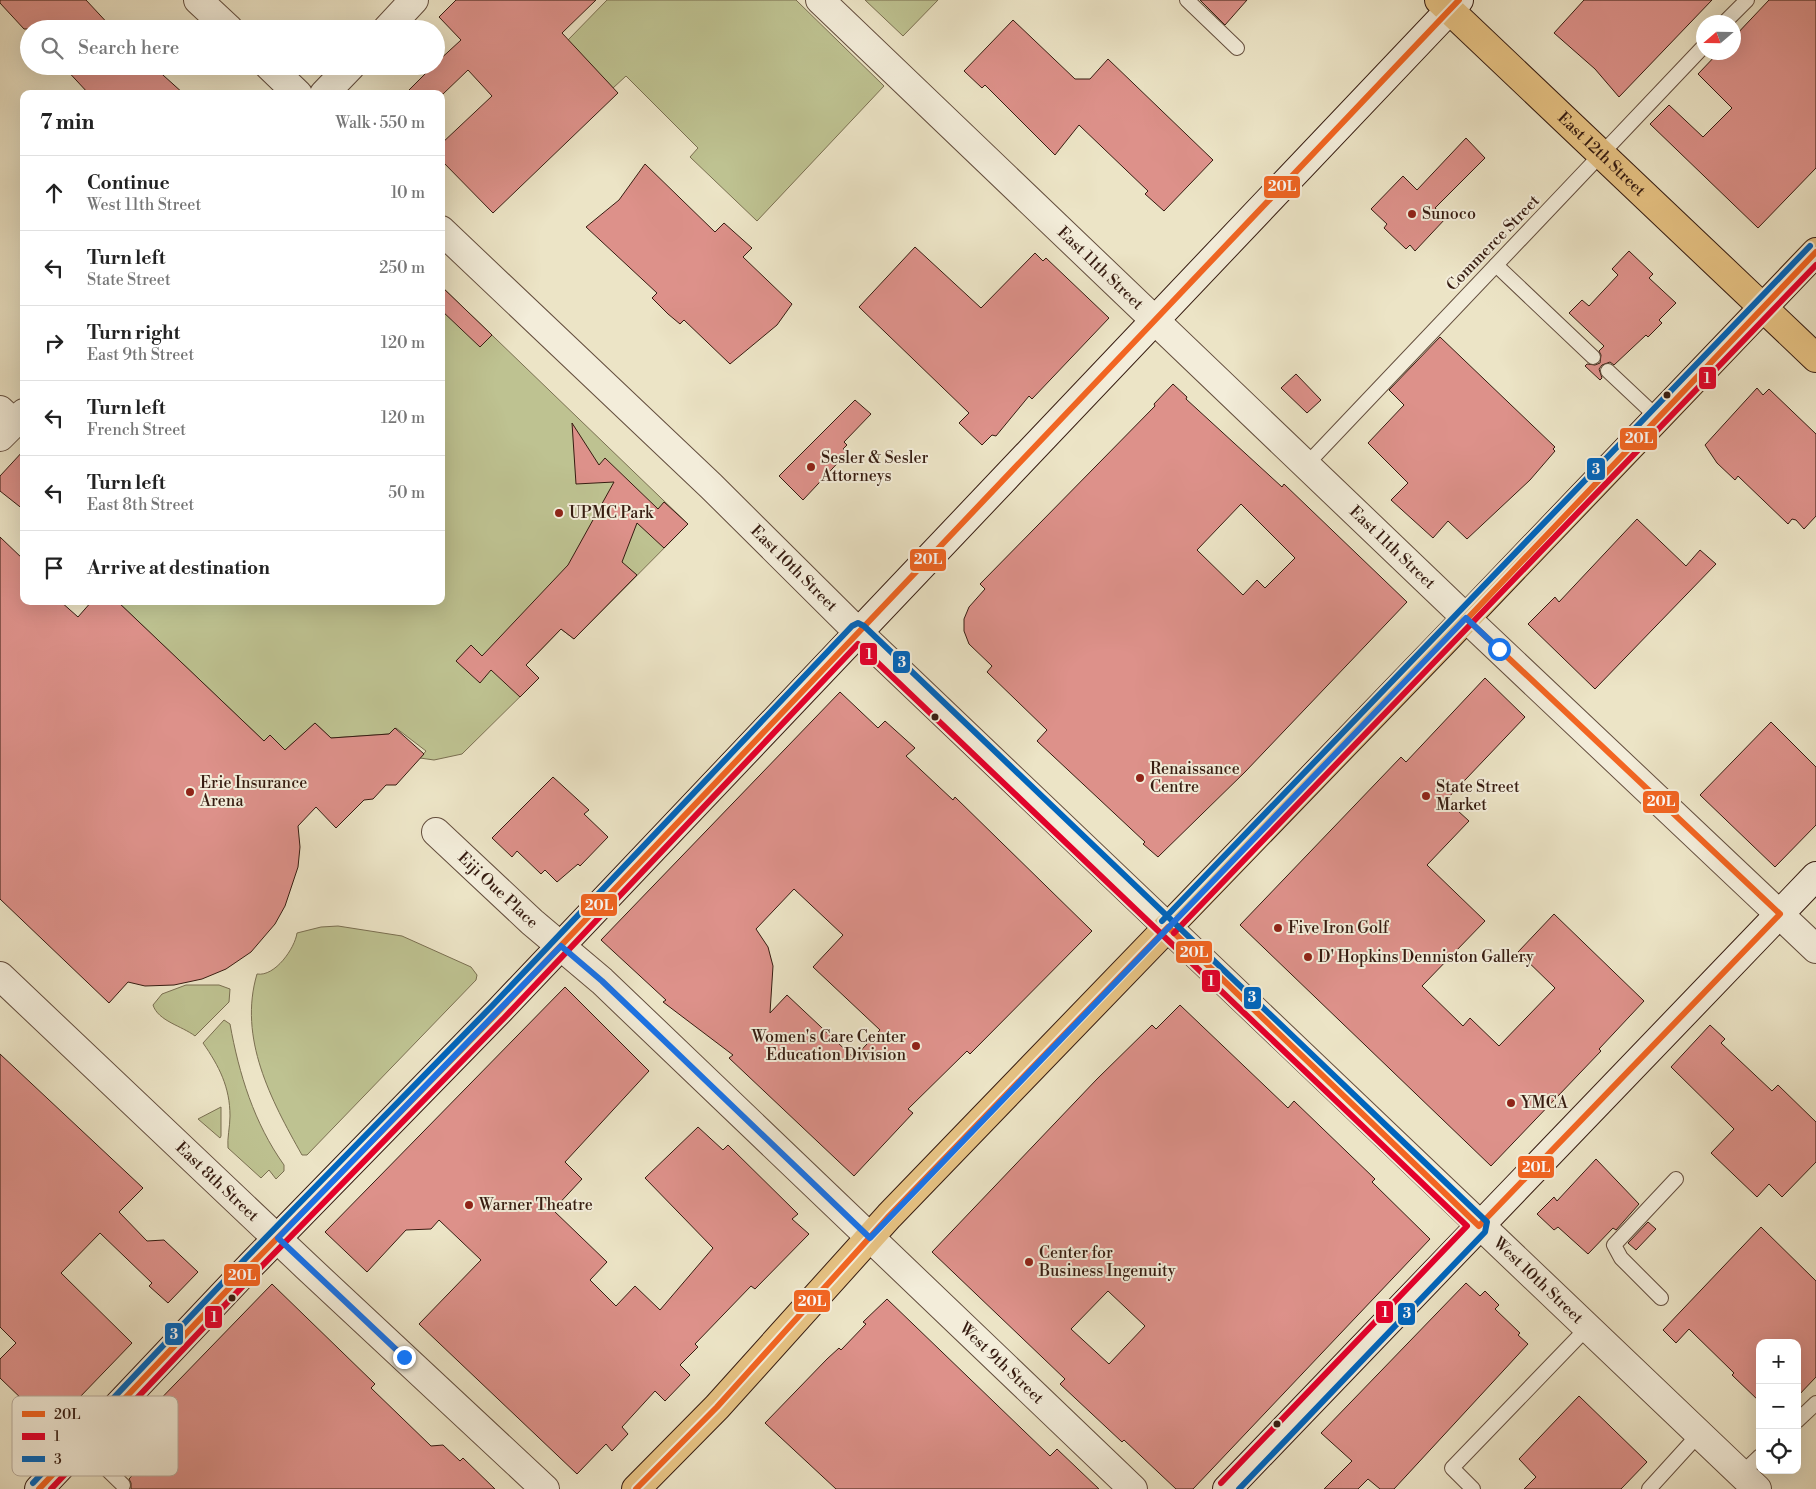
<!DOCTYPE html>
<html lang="en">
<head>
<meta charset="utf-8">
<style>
  body { margin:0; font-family:"Libre Bodoni",serif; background:#f6f6f6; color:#222 }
  .controls { position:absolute; right:15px; bottom:15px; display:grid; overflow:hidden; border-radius:10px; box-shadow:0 5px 20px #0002 }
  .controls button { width:45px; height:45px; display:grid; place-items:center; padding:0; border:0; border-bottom:1px solid #e0e0e0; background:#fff; color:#222; font:25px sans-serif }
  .compass { position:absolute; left:1696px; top:15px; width:45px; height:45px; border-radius:50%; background:#fff; box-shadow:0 5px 20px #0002; rotate:250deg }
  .stop { position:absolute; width:15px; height:15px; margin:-11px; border:4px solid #1a73e8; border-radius:50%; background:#fff }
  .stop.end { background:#1a73e8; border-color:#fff; box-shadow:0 1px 5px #0008 }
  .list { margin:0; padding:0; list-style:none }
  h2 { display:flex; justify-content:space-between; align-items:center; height:65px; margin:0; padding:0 20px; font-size:21px }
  h2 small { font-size:16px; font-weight:400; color:#767676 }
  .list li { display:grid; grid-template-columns:32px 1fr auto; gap:15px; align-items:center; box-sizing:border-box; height:75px; padding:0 20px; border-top:1px solid #e0e0e0 }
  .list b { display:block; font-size:19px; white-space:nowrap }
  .list p { margin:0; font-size:16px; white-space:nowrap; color:#767676 }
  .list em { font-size:16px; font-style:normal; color:#767676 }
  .icon { flex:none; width:28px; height:28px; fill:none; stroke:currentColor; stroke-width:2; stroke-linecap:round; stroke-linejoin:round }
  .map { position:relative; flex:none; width:1816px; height:1489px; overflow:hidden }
  .search { position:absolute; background:#fff; box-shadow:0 5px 20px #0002; left:20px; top:20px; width:425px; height:55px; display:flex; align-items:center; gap:12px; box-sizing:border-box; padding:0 18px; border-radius:28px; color:#767676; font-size:19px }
  .panel { position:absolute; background:#fff; box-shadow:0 5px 20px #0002; left:20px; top:90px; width:425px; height:515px; border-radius:10px }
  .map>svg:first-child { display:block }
  .green { fill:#bec291; stroke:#7a6f51 }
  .building { fill:#dd918a; stroke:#361c11; fill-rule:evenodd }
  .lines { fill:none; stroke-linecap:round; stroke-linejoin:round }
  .service-casing { stroke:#644e3e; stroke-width:16 }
  .minor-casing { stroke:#644e3e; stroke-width:30 }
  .tertiary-casing { stroke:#644e3e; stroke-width:30 }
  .secondary-casing { stroke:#361c11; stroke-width:30 }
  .primary-casing { stroke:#361c11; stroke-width:30 }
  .service { stroke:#f3edda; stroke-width:14 }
  .minor { stroke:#f3edda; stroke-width:28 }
  .tertiary { stroke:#f3edda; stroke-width:28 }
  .secondary { stroke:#f3edda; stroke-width:28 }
  .primary { stroke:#e6c283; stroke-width:28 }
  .bus-1-casing { stroke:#f3edda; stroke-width:10 }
  .bus-2-casing { stroke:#f3edda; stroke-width:10 }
  .bus-3-casing { stroke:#f3edda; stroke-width:10 }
  .bus-1 { stroke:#f26522; stroke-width:6 }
  .bus-2 { stroke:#e4002b; stroke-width:6 }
  .bus-3 { stroke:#0065bd; stroke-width:6 }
  .route { stroke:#1a73e8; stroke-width:6 }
  .poi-dot { fill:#8f2418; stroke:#f3edda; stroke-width:2 }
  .bus-dot { fill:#361c11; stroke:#f3edda; stroke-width:2 }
  .labels { text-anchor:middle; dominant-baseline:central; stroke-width:4; stroke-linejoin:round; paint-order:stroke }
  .street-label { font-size:16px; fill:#361c11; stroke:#f3edda }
  .poi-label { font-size:16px; fill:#361c11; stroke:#f3edda; text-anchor:start }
  .key { fill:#f3edda; stroke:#baae9e; stroke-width:1 }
  .key-label { font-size:14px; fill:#361c11 }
  .line-badge { stroke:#f3edda; stroke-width:2 }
  .badge-label { font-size:14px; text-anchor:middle; font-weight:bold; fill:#fff }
</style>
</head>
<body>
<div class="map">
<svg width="1816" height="1489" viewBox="0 0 1816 1489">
  <rect width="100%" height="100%" fill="#ece4c6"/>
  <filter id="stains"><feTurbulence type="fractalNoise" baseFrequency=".004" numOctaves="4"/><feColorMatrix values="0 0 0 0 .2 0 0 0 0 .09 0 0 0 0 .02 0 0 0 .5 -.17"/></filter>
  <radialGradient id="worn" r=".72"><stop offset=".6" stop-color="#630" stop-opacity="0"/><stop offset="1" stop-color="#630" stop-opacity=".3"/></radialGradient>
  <!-- green -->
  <g class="green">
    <polygon points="607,0 796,0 884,86 757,221 690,157 698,148 626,76 613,88 568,40"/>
    <polygon points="865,0 938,0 903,36"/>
    <polygon points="441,286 688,524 574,639 561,629 526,665 539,678 462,754 434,760 420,758 426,751 396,728 389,734 331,738 315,723 285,750 264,741 120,604 121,601 441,601"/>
    <path d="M338,926L402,936L471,967L477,975L476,980L307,1155H302C271,1100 238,1038 257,974C275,977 295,948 297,933L321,927Z"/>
    <path d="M186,985H219L230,989L229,1002L195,1036C182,1026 158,1021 153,1005L162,994Z"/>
    <path d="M224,1020L230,1024C239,1074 254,1123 284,1165V1171L276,1179L269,1170L261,1178L228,1148C227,1138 230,1127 230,1116C230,1087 219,1066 203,1043Z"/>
    <polygon points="221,1107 221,1136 220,1138 198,1119"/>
  </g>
  <!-- building -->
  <g class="building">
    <polygon points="0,0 86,0 113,29 24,29 0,3"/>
    <polygon points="456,0 596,0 562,33 618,93 493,213 441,160 441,144 492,96 468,70 443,94 405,94 433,66 436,66 436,63 461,40 439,17"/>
    <polygon points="1200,0 1247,0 1225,25"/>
    <polygon points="1584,0 1712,0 1619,97 1595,69 1554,33"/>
    <polygon points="1769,0 1816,0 1816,168 1758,228 1650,124 1669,105 1703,137 1732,108 1698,74 1719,52 1734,52 1734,37"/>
    <polygon points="1013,20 1075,79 1090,79 1108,59 1213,160 1164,211 1145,194 1148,191 1079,125 1055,155 985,85 982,88 964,71"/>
    <polygon points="63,66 153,66 184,94 89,94"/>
    <polygon points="1466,138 1485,158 1435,208 1446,218 1415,251 1410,245 1406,249 1384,228 1387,224 1371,209 1403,176 1417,190"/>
    <polygon points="645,164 715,232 724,223 752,248 743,257 792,304 777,325 730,364 684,320 680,324 668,314 652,298 657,293 586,227 619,200"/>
    <polygon points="915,247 981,308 1035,253 1043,261 1046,258 1109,318 1032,399 1029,396 996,436 992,435 982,445 959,423 969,413 859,307"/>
    <polygon points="1629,251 1653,274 1649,278 1676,303 1659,320 1662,323 1648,337 1646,335 1614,365 1610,362 1602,365 1599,369 1602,378 1600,380 1585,366 1587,364 1595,365 1600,363 1601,355 1599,351 1604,346 1569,313 1582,300 1589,306 1618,275 1612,269"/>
    <polygon points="441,286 492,335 480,347 441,310"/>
    <polygon points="1440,337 1555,447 1553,449 1555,451 1530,480 1467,539 1448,521 1433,538 1391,500 1408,483 1368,443 1404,405 1389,390"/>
    <polygon points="1296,374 1321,400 1307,413 1281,388"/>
    <path d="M1173,384L1187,397L1186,399L1282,487L1284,484L1407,602L1245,772L1158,857L1143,844L1145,842L1037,741L1047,730L987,672L992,666L969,644L964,631V619L969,607L985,589L980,584L1155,406L1154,404ZM1241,504L1295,558L1265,588L1257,580L1243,595L1197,550Z"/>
    <polygon points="1757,388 1763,395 1769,389 1816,434 1816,516 1804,529 1796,520 1792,519 1788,524 1738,476 1735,480 1717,463 1705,445"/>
    <polygon points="855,400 871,414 844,442 847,445 843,449 847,453 803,500 779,476"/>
    <polygon points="572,423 599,465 605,458 658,509 664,502 688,524 664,548 637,523 622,562 637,575 574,639 561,629 526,665 539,678 520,697 491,670 480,683 456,661 471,645 482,656 568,565 614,482 576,484"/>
    <polygon points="24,450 24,510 0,491 0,476"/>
    <polygon points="1637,519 1686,566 1700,550 1716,564 1595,689 1528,624 1555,597 1559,602"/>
    <polygon points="0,537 24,560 24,601 60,601 78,617 92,601 117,601 264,741 270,735 285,750 315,723 331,738 389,734 395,728 424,754 396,785 386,785 373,799 364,800 336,828 316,807 298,826 300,847 298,867 285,906 275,924 251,952 226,969 202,979 174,985 145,986 128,982 109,1003 0,899"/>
    <polygon points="1485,678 1525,717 1446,800 1469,821 1427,865 1485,921 1422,986 1463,1026 1470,1018 1499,1046 1555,988 1518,952 1554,914 1644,1001 1599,1049 1601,1051 1491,1166 1240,925 1401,757 1406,762"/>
    <path d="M840,692L878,728L885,721L915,748L906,756L953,800L955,797L1092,931L970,1054L967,1051L908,1109L913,1113L854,1176L729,1058L733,1055L663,1002L666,1000L601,940ZM794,889L843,935L813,967L880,1030L854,1058L787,995L770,1013L773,966L768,947L756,929Z"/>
    <polygon points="1771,722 1816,767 1816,825 1775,867 1700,795"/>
    <polygon points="553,777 589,810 584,814 608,837 580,866 578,864 557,882 545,870 541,874 517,851 512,857 492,838"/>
    <polygon points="565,987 649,1071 565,1162 582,1179 553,1210 607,1262 590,1280 616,1306 635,1286 660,1310 713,1248 645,1178 698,1127 723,1150 728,1145 798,1214 792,1219 809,1234 755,1289 751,1286 695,1344 698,1347 680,1365 690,1375 665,1401 655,1391 622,1427 628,1434 612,1451 606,1444 577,1474 419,1324 481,1260 439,1220 431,1229 406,1230 367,1272 325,1232"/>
    <path d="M1180,1005L1288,1108L1294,1101L1375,1179L1372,1182L1430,1239L1193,1489H1176L1124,1440L1122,1442L1060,1384L1065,1379L932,1252L1097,1079L1152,1025L1156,1029ZM1108,1291L1145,1326L1109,1364L1071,1329Z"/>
    <polygon points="1710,1025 1725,1039 1721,1043 1772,1091 1778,1085 1816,1122 1816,1162 1782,1197 1769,1184 1757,1197 1711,1153 1734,1129 1671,1067"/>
    <polygon points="0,1054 143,1188 119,1212 147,1241 164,1240 198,1272 168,1303 149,1286 152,1283 100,1233 61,1273 132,1343 51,1427 0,1378 0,1359 16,1343 0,1327"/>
    <polygon points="1596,1159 1639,1204 1616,1230 1613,1228 1588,1254 1558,1227 1554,1230 1537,1214 1554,1197 1557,1201"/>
    <polygon points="1648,1222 1656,1229 1636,1250 1628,1243"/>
    <polygon points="1761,1227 1816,1281 1816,1377 1797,1397 1797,1343 1760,1343 1760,1402 1732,1375 1734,1373 1689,1329 1676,1343 1663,1330"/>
    <polygon points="1466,1283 1480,1296 1485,1291 1499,1305 1495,1309 1520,1333 1518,1335 1528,1344 1394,1489 1380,1489 1368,1479 1358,1489 1324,1489 1352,1461 1321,1433"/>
    <polygon points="272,1284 375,1384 371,1388 431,1446 443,1445 460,1461 463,1458 495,1489 131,1489 131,1483 129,1479 137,1470 114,1447"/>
    <polygon points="887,1299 1050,1456 1057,1449 1099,1489 836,1489 765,1423 827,1359 839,1348 841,1350 866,1324 863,1322"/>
    <polygon points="1579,1396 1647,1462 1621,1489 1524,1489 1536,1477 1519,1459"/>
  </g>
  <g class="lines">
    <defs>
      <g id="service">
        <polyline points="1187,0 1237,48"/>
        <polyline points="1725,22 1747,0"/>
        <polyline points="1496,265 1593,357"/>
        <polyline points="1608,371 1658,418"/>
        <polyline points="1307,464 1704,46"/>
        <polyline points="1661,1298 1621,1258 1614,1245 1676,1179"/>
        <polyline points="1797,1421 1816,1403"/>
        <polyline points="81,1444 123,1485"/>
        <polyline points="1741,1474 1760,1456"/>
        <polyline points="1473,1489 1452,1468 1587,1328"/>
        <polyline points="1649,1489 1699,1434"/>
      </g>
      <g id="minor">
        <path id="s1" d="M820,0L1467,619L1816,949"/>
        <polyline points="0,410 14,423"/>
        <path id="s2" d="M436,832L532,922L602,981L1133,1489"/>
      </g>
      <g id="tertiary">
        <polyline points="198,0 229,29"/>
        <polyline points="387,29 414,0"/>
        <polyline points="269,66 298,94"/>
        <polyline points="324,94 351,66"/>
        <path id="s3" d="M441,230L711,486L858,632L1757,1489"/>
        <polyline points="0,437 24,413"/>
        <path id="s4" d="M0,976L306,1266L545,1489"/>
      </g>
      <g id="secondary">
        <polyline points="39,1489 252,1264 498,1012 1459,0"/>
        <polyline points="1227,1489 1816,876"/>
      </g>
      <g id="primary">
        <path id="s5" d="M1439,0L1816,358"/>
        <polyline points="636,1489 717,1407 889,1216 1446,639 1816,252"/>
      </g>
    </defs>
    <!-- service casing -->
    <use href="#service" class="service-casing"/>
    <!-- minor casing -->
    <use href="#minor" class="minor-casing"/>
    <!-- tertiary casing -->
    <use href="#tertiary" class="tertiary-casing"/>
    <!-- secondary casing -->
    <use href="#secondary" class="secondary-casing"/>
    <!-- primary casing -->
    <use href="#primary" class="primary-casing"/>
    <!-- service -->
    <use href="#service" class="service"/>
    <!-- minor -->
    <use href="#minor" class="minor"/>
    <!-- tertiary -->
    <use href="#tertiary" class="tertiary"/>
    <!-- secondary -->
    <use href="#secondary" class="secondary"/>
    <!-- primary -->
    <use href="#primary" class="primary"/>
    <defs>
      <g id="bus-1">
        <polyline points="39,1489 252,1264 498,1012 1459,0"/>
        <polyline points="636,1489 717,1407 889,1216 1168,927 1479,1226 1780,914 1467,619 1816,252"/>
      </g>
      <g id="bus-2">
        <polyline points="1174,933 1816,265"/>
        <polyline points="51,1489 258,1270 504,1018 858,644 1467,1226 1221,1483"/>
      </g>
      <g id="bus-3">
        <polyline points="1162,921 1810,246"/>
        <polyline points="33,1483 246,1258 492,1006 852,626 858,623 864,626 1487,1222 1485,1232 1239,1489"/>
      </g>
    </defs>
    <!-- bus-1 casing -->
    <use href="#bus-1" class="bus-1-casing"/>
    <!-- bus-2 casing -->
    <use href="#bus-2" class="bus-2-casing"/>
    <!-- bus-3 casing -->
    <use href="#bus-3" class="bus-3-casing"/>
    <!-- bus-1 -->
    <use href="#bus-1" class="bus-1"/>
    <!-- bus-2 -->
    <use href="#bus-2" class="bus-2"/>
    <!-- bus-3 -->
    <use href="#bus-3" class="bus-3"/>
  </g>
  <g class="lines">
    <!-- route -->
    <polyline class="route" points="404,1357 278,1238 561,946 602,981 870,1238 1466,618 1499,649"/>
  </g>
  <!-- markers -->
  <g class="poi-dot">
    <circle cx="1412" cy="214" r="5"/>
    <circle cx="811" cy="467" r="5"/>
    <circle cx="559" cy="513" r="5"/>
    <circle cx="1140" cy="778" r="5"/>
    <circle cx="190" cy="792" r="5"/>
    <circle cx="1426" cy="796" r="5"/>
    <circle cx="1278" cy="928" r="5"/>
    <circle cx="1308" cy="957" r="5"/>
    <circle cx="916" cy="1046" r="5"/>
    <circle cx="1511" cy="1103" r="5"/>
    <circle cx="469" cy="1205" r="5"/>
    <circle cx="1029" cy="1262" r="5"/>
  </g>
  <g class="bus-dot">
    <circle cx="1667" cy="395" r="4.5"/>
    <circle cx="935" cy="717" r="4.5"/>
    <circle cx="232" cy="1298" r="4.5"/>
    <circle cx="1277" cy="1424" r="4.5"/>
  </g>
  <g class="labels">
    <!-- street labels -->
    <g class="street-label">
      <text stroke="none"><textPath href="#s5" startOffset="224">East 12th Street</textPath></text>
      <text transform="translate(1493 243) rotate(-46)">Commerce Street</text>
      <text stroke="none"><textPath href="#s1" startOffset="388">East 11th Street</textPath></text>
      <text stroke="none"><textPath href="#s1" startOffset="792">East 11th Street</textPath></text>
      <text stroke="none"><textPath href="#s3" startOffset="489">East 10th Street</textPath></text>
      <text stroke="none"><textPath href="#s2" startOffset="85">Eiji Oue Place</textPath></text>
      <text stroke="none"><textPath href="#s4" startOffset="299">East 8th Street</textPath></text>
      <text stroke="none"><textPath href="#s3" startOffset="1519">West 10th Street</textPath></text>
      <text stroke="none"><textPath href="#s2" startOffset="776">West 9th Street</textPath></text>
    </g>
    <!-- poi labels -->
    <g class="poi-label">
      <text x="1422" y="214">Sunoco</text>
      <text x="821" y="458">Sesler &amp; Sesler<tspan x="821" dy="18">Attorneys</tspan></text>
      <text x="569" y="513">UPMC Park</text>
      <text x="1150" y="769">Renaissance<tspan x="1150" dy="18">Centre</tspan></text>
      <text x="200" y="783">Erie Insurance<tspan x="200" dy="18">Arena</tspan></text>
      <text x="1436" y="787">State Street<tspan x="1436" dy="18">Market</tspan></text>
      <text x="1288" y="928">Five Iron Golf</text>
      <text x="1318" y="957">D' Hopkins Denniston Gallery</text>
      <text x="906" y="1037" text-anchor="end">Women's Care Center<tspan x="906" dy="18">Education Division</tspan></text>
      <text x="1521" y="1103">YMCA</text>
      <text x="479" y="1205">Warner Theatre</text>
      <text x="1039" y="1253">Center for<tspan x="1039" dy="18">Business Ingenuity</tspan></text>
    </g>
  </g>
  <!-- legend -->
  <rect x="12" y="1396" width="166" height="80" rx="8" class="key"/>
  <rect x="22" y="1411" width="23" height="6" fill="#f26522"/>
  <rect x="22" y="1433" width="23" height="7" fill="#e4002b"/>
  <rect x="22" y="1456" width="23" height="6" fill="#0065bd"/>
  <g class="key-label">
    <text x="54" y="1419">20L</text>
    <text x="54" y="1441">1</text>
    <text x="54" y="1464">3</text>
  </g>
  <g class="line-badge">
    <rect x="1263" y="175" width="38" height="24" rx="5" fill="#f26522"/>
    <rect x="1698" y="366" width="19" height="24" rx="5" fill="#e4002b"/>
    <rect x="1619" y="427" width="39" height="24" rx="5" fill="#f26522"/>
    <rect x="1586" y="457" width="20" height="24" rx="5" fill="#0065bd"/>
    <rect x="909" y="548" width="38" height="24" rx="5" fill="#f26522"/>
    <rect x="859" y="642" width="19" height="24" rx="5" fill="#e4002b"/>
    <rect x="892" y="650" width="19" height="24" rx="5" fill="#0065bd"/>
    <rect x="1642" y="790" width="38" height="24" rx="5" fill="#f26522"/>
    <rect x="580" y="893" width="38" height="24" rx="5" fill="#f26522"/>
    <rect x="1175" y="940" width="38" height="24" rx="5" fill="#f26522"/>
    <rect x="1201" y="969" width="20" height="24" rx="5" fill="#e4002b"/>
    <rect x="1243" y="986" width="19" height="24" rx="5" fill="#0065bd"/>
    <rect x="1517" y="1155" width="38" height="24" rx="5" fill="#f26522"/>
    <rect x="223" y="1263" width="38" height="24" rx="5" fill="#f26522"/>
    <rect x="793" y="1289" width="38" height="24" rx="5" fill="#f26522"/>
    <rect x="1375" y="1300" width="19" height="24" rx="5" fill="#e4002b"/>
    <rect x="1397" y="1302" width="19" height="24" rx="5" fill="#0065bd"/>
    <rect x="204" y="1305" width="19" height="24" rx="5" fill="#e4002b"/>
    <rect x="164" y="1322" width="20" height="24" rx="5" fill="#0065bd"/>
  </g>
  <g class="badge-label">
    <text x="1282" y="191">20L</text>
    <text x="1707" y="383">1</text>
    <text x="1639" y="443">20L</text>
    <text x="1596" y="474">3</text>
    <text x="928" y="564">20L</text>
    <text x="869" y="659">1</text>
    <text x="902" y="667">3</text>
    <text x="1661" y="806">20L</text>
    <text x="599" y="910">20L</text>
    <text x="1194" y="957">20L</text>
    <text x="1211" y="986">1</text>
    <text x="1252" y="1002">3</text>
    <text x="1536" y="1172">20L</text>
    <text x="242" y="1280">20L</text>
    <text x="812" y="1306">20L</text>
    <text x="1385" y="1317">1</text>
    <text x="1407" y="1318">3</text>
    <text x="214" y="1322">1</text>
    <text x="174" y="1339">3</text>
  </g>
  <rect width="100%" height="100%" filter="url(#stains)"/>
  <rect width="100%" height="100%" fill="url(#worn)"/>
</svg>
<div class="controls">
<button>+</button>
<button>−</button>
<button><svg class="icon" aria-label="locate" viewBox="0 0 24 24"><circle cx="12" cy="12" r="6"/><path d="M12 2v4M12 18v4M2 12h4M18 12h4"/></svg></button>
</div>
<svg class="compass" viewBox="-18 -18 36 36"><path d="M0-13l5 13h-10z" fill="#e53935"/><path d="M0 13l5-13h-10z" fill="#767676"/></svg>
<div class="stop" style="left:1499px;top:649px"></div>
<div class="stop end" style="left:404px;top:1357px"></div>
<div class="search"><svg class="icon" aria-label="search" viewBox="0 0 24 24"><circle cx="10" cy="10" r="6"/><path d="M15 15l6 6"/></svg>Search here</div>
<section class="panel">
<h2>7 min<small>Walk · 550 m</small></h2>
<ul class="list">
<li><svg class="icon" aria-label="ahead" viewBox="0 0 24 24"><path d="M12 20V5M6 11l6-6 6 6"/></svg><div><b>Continue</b><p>West 11th Street</p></div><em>10 m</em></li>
<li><svg class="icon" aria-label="left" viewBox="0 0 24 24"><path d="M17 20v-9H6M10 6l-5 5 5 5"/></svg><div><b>Turn left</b><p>State Street</p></div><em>250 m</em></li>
<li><svg class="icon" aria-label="right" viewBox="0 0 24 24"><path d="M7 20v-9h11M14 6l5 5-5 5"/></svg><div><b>Turn right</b><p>East 9th Street</p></div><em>120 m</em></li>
<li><svg class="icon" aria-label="left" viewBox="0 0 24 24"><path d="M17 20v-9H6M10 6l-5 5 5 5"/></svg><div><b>Turn left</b><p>French Street</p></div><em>120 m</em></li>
<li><svg class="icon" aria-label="left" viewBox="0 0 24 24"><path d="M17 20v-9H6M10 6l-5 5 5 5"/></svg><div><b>Turn left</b><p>East 8th Street</p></div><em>50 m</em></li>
<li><svg class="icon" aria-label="arrive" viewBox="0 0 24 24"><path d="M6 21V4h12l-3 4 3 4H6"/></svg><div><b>Arrive at destination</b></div></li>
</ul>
</section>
</div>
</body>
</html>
